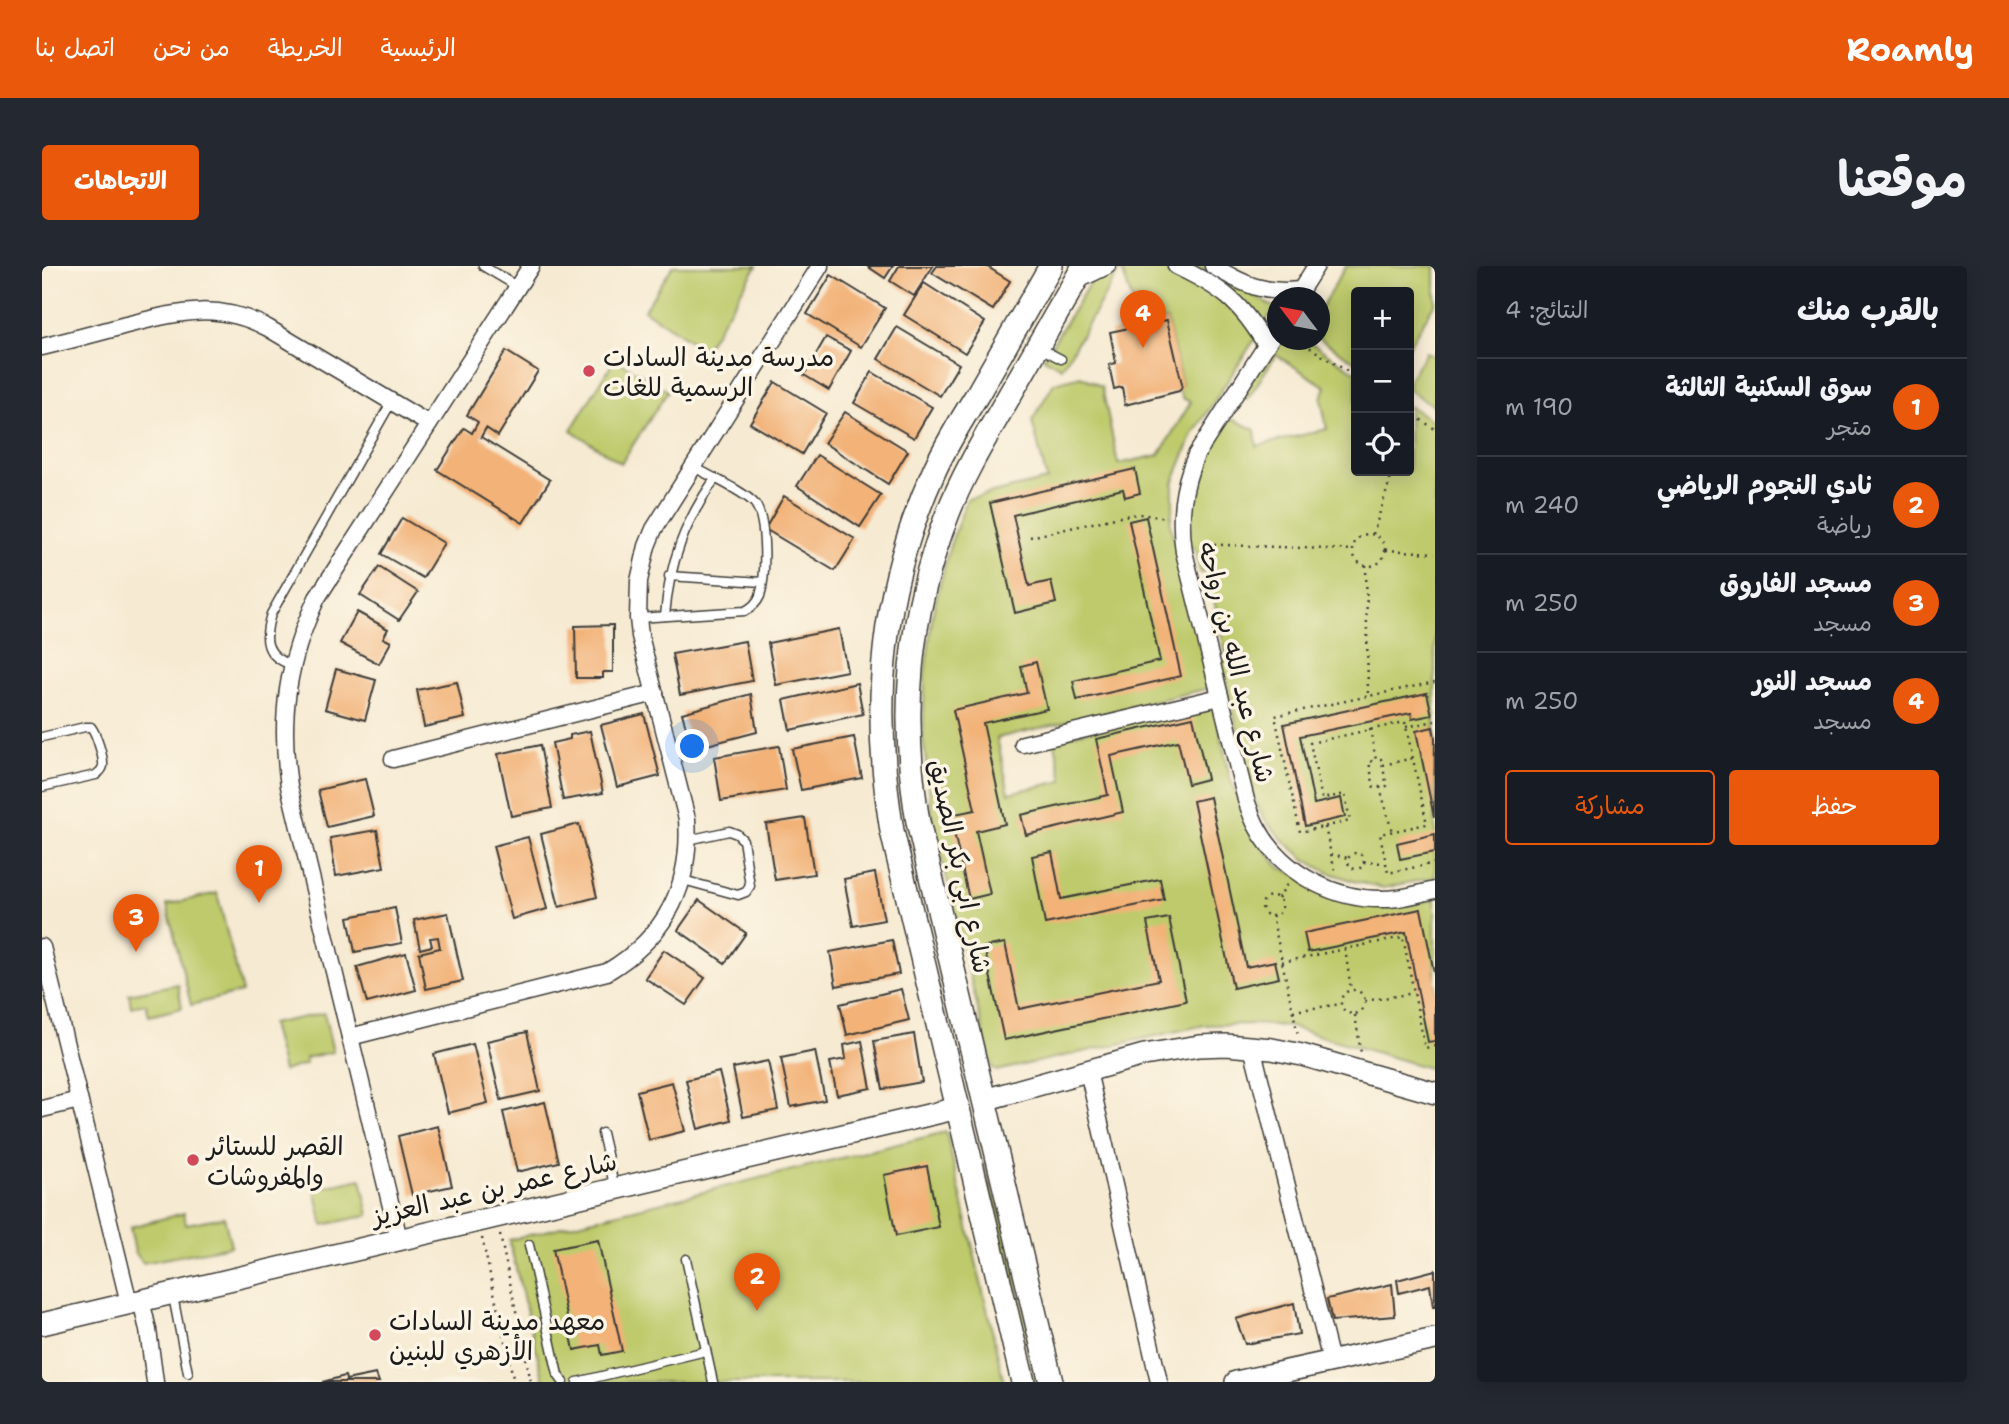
<!DOCTYPE html>
<html lang="ar">
<head>
<meta charset="utf-8">
<style>
  body { margin:0; font-family:"Shantell Sans","Playpen Sans Arabic",sans-serif; background:#242831; color:#f1f3f6; direction:rtl }
  .controls { position:absolute; right:21px; top:21px; display:grid; overflow:hidden; border-radius:7px; box-shadow:0 4px 18px #0003 }
  .controls button { width:63px; height:63px; display:grid; place-items:center; padding:0; border:0; border-bottom:2px solid #363941; background:#171b24; color:#f1f3f6; font:35px sans-serif }
  .compass { position:absolute; left:1225px; top:21px; width:63px; height:63px; border-radius:50%; background:#171b24; box-shadow:0 4px 18px #0003; rotate:302deg }
  .you { position:absolute; left:651px; top:481px; width:24px; height:24px; margin:-18px; border:5px solid #fff; border-radius:50%; background:#1a73e8; box-shadow:0 0 0 10px #1a73e833 }
  .badge { display:grid; place-items:center; width:46px; height:46px; border-radius:50%; background:#ea580c; color:#fff; font-size:23px; font-weight:700 }
  .pin { position:absolute; translate:-50% -58px; filter:drop-shadow(0 2px 4px #0008) }
  .pin::after { content:''; position:absolute; top:37px; width:24px; height:21px; background:inherit; clip-path:polygon(0 0,100% 0,50% 100%) }
  .list { margin:0; padding:0; list-style:none }
  h2 { display:flex; justify-content:space-between; align-items:center; height:91px; margin:0; padding:0 28px; font-size:30px }
  h2 small { font-size:23px; font-weight:400; color:#9ea1a6 }
  .list li { display:grid; grid-template-columns:46px 1fr auto; gap:21px; align-items:center; box-sizing:border-box; height:98px; padding:0 28px; border-top:2px solid #363941 }
  .list b { display:block; font-size:26px; white-space:nowrap }
  .list p { margin:0; font-size:23px; white-space:nowrap; color:#9ea1a6 }
  .list em { font-size:23px; font-style:normal; color:#9ea1a6 }
  .actions { display:flex; gap:14px; padding:21px 28px }
  .actions a { flex:1; padding:16px 0; border:2px solid #ea580c; border-radius:7px; text-align:center; font-size:24px; color:#ea580c }
  .actions .main { background:#ea580c; color:#fff }
  .icon { flex:none; width:38px; height:38px; fill:none; stroke:currentColor; stroke-width:2; stroke-linecap:round; stroke-linejoin:round }
  .map { position:relative; flex:none; width:1393px; height:1116px; overflow:hidden; direction:ltr; border-radius:7px }
  header { display:flex; align-items:center; gap:42px; box-sizing:border-box; height:98px; padding:0 35px; background:#ea580c; color:#fff }
  header strong { font-size:33px }
  nav { display:flex; gap:38px; margin-inline-start:auto; font-size:24px }
  .intro { display:flex; align-items:center; justify-content:space-between; box-sizing:border-box; height:168px; padding:0 42px }
  h1 { margin:0; font-size:49px }
  .button { padding:18px 32px; border-radius:7px; background:#ea580c; color:#fff; font-size:24px; font-weight:700 }
  main { display:flex; gap:42px; padding:0 42px }
  aside { flex:1; background:#171b24; border-radius:7px; box-shadow:0 4px 18px #0003 }
  .map>svg:first-child { display:block }
  .green { fill:#beca6c; stroke:#6d7344; stroke-width:2 }
  .building { fill:#f2b278 }
  .lines { fill:none; stroke-linecap:round; stroke-linejoin:round }
  .service-casing { stroke:#3d3b37; stroke-width:11 }
  .minor-casing { stroke:#3d3b37; stroke-width:19 }
  .tertiary-casing { stroke:#3d3b37; stroke-width:24 }
  .secondary-casing { stroke:#3d3b37; stroke-width:26 }
  .path { stroke:#3d3b37; stroke-width:2.5; stroke-dasharray:2 5; stroke-linecap:butt }
  .service { stroke:#fff; stroke-width:8 }
  .minor { stroke:#fff; stroke-width:16 }
  .tertiary { stroke:#fff; stroke-width:21 }
  .secondary { stroke:#fff; stroke-width:23 }
  .poi-dot { fill:#d1495b; stroke:#fcf5e5; stroke-width:2.5 }
  .labels { text-anchor:middle; dominant-baseline:central; stroke-width:7; stroke-linejoin:round; paint-order:stroke }
  .poi-label { font-size:26px; fill:#1c1c1c; stroke:#fcf5e5; text-anchor:start }
  .street-label { font-size:26px; fill:#1c1c1c; stroke:#fcf5e5 }
</style>
</head>
<body>
<header>
<strong>Roamly</strong>
<nav><a>الرئيسية</a><a>الخريطة</a><a>من نحن</a><a>اتصل بنا</a></nav>
</header>
<div class="intro"><h1>موقعنا</h1><a class="button">الاتجاهات</a></div>
<main>
<aside>
<h2>بالقرب منك<small>النتائج: 4</small></h2>
<ul class="list">
<li><span class="badge">1</span><div><b>سوق السكنية الثالثة</b><p>متجر</p></div><em>190 m</em></li>
<li><span class="badge">2</span><div><b>نادي النجوم الرياضي</b><p>رياضة</p></div><em>240 m</em></li>
<li><span class="badge">3</span><div><b>مسجد الفاروق</b><p>مسجد</p></div><em>250 m</em></li>
<li><span class="badge">4</span><div><b>مسجد النور</b><p>مسجد</p></div><em>250 m</em></li>
</ul>
<div class="actions"><a class="main">حفظ</a><a>مشاركة</a></div>
</aside>
<div class="map">
<svg width="1393" height="1116" viewBox="0 0 1393 1116">
  <rect width="100%" height="100%" fill="#fcf5e5"/>
  <filter id="ink" filterUnits="userSpaceOnUse"><feTurbulence type="fractalNoise" baseFrequency=".0143" numOctaves="2"/><feDisplacementMap in="SourceGraphic" scale="14" xChannelSelector="R" yChannelSelector="G"/><feConvolveMatrix kernelMatrix="1 2 1 2 8 2 1 2 1" color-interpolation-filters="sRGB"/></filter>
  <filter id="wash" filterUnits="userSpaceOnUse"><feTurbulence type="fractalNoise" baseFrequency=".00686" numOctaves="4" result="noise"/><feDisplacementMap in="SourceGraphic" scale="28" xChannelSelector="R" yChannelSelector="G"/><feGaussianBlur stdDeviation="1.57" result="paint"/><feColorMatrix in="noise" values="0 0 0 0 0 0 0 0 0 0 0 0 0 0 0 0 0 1.4 0 .05"/><feComposite in="paint" operator="in"/></filter>
  <g filter="url(#wash)">
    <rect width="100%" height="100%" fill="#f6ead2"/>
    <!-- green -->
    <g class="green">
      <polygon points="631,0 715,0 662,84 602,44"/>
      <polygon points="1058,0 1163,0 1233,42 1151,168 1131,217 1131,238 1128,257 1168,422 955,472 967,527 1021,515 1012,473 1172,434 1187,509 1209,568 1238,602 1320,636 1362,640 1393,633 1393,804 1245,760 1209,758 1163,759 954,805 950,802 891,555 881,472 883,406 891,346 907,282 925,233 1005,214 990,155 1012,117 1039,110 1060,121 1076,198 1117,189 1149,136 1140,132 1137,125 1140,118 1125,54 1099,59 1079,2 1020,102 1002,92"/>
      <polygon points="1304,0 1393,0 1393,37 1367,80 1367,26 1314,26 1314,96 1278,73 1278,43"/>
      <polygon points="1236,74 1264,74 1314,106 1314,205 1367,205 1367,140 1393,156 1393,611 1342,622 1315,616 1285,606 1264,594 1242,575 1224,555 1212,533 1179,395 1185,393 1166,306 1158,307 1153,283 1141,277 1154,206 1180,154 1193,154 1213,164 1215,180 1285,163 1279,132 1284,121 1234,89 1205,134 1199,131"/>
      <polygon points="1384,86 1393,92 1393,141 1367,124 1367,113"/>
      <polygon points="573,93 626,125 579,197 529,164"/>
      <polygon points="175,627 200,726 149,739 125,639"/>
      <polygon points="136,718 140,742 107,750 104,738 89,741 87,728"/>
      <polygon points="282,747 291,786 263,792 264,798 241,805 229,758"/>
      <polygon points="904,866 962,1116 502,1116 467,974"/>
      <polygon points="942,897 960,952 1000,1116 992,1116"/>
      <polygon points="319,913 327,949 281,959 273,923"/>
      <polygon points="142,947 144,958 182,951 189,980 101,997 93,986 88,961"/>
    </g>
    <g id="blocks">
      <!-- building -->
      <g class="building">
        <polygon points="825,0 851,0 843,12"/>
        <polygon points="857,0 891,0 872,30 848,15"/>
        <polygon points="895,0 944,0 968,15 951,44 890,7"/>
        <polygon points="789,9 843,42 819,81 765,48"/>
        <polygon points="882,17 943,56 923,87 862,49"/>
        <polygon points="1125,54 1140,118 1139,123 1137,125 1083,139 1080,121 1072,123 1067,99 1074,97 1068,66"/>
        <polygon points="855,61 917,98 898,130 836,93"/>
        <polygon points="784,71 809,85 787,124 762,109"/>
        <polygon points="464,85 496,105 456,170 444,162 439,171 508,214 481,257 395,204 422,162 430,167 436,156 425,149"/>
        <polygon points="830,106 890,141 872,172 812,137"/>
        <polygon points="733,116 784,147 760,188 708,157"/>
        <polygon points="803,146 866,185 846,218 782,177"/>
        <polygon points="775,189 839,229 818,261 755,220"/>
        <polygon points="1093,203 1098,227 1083,231 1081,223 971,249 987,320 1009,315 1014,337 973,347 948,237"/>
        <polygon points="742,230 813,273 793,305 723,263"/>
        <polygon points="1104,251 1139,410 1035,434 1031,415 1118,395 1087,255"/>
        <polygon points="360,252 402,277 381,312 339,288"/>
        <polygon points="337,301 376,326 357,354 318,329"/>
        <polygon points="315,346 346,363 341,372 349,376 337,398 298,377"/>
        <polygon points="571,359 571,406 561,406 561,412 534,412 533,360"/>
        <polygon points="797,363 805,405 734,419 726,377"/>
        <polygon points="703,375 710,415 638,429 630,388"/>
        <polygon points="994,396 1005,443 941,457 963,558 934,565 948,628 927,633 908,549 933,544 911,444 985,427 979,400"/>
        <polygon points="294,403 334,414 323,454 283,443"/>
        <polygon points="415,416 423,452 382,461 375,424"/>
        <polygon points="815,417 821,448 748,464 742,434"/>
        <polygon points="1385,427 1390,449 1370,453 1369,447 1258,470 1272,538 1299,532 1303,551 1263,560 1242,458"/>
        <polygon points="709,428 715,466 650,483 640,447"/>
        <polygon points="602,448 618,510 575,521 559,459"/>
        <polygon points="1151,451 1165,513 1146,518 1136,475 1069,490 1081,546 984,569 979,549 1066,529 1054,473"/>
        <polygon points="1391,461 1393,472 1392,551 1374,465"/>
        <polygon points="548,465 561,527 521,534 510,477 528,473 528,469"/>
        <polygon points="812,471 820,512 759,524 750,483"/>
        <polygon points="498,479 510,542 469,550 456,488"/>
        <polygon points="737,480 744,524 679,535 672,491"/>
        <polygon points="323,513 332,550 285,561 276,524"/>
        <polygon points="1168,531 1204,701 1233,695 1237,712 1191,722 1151,535"/>
        <polygon points="763,552 772,608 733,614 724,558"/>
        <polygon points="537,558 555,631 517,641 499,568"/>
        <polygon points="335,564 342,601 294,610 288,572"/>
        <polygon points="1393,568 1393,586 1358,593 1355,577"/>
        <polygon points="486,571 505,643 470,653 451,580"/>
        <polygon points="1010,586 1019,633 1118,613 1122,634 1003,658 990,590"/>
        <polygon points="833,607 842,654 811,660 802,613"/>
        <polygon points="657,634 704,667 683,697 636,664"/>
        <polygon points="353,642 360,677 313,686 306,651"/>
        <polygon points="1379,643 1393,711 1393,775 1386,776 1364,666 1266,686 1262,667"/>
        <polygon points="406,647 421,715 384,723 377,687 398,682 396,671 388,672 390,680 378,683 372,654"/>
        <polygon points="1127,652 1144,735 962,774 942,681 963,677 977,743 1117,714 1105,656"/>
        <polygon points="850,674 857,708 794,720 788,686"/>
        <polygon points="622,684 663,712 644,739 603,712"/>
        <polygon points="364,687 374,724 325,737 315,701"/>
        <polygon points="859,723 867,754 805,769 798,738"/>
        <polygon points="485,766 498,825 459,834 445,775"/>
        <polygon points="872,768 880,816 841,823 832,775"/>
        <polygon points="820,775 829,822 795,829 788,796 804,793 802,779"/>
        <polygon points="431,778 446,837 406,847 392,788"/>
        <polygon points="773,785 783,834 749,841 739,792"/>
        <polygon points="726,795 736,844 701,851 691,802"/>
        <polygon points="677,806 689,854 656,863 644,814"/>
        <polygon points="630,816 643,865 607,874 595,825"/>
        <polygon points="503,836 517,896 475,906 461,846"/>
        <polygon points="396,860 410,920 370,929 356,870"/>
        <polygon points="885,900 897,961 854,970 842,909"/>
        <polygon points="556,974 580,1085 560,1089 558,1079 532,1084 511,983"/>
        <polygon points="1393,1004 1393,1041 1391,1041 1388,1019 1357,1027 1355,1014"/>
        <polygon points="1350,1018 1353,1050 1290,1055 1285,1033"/>
        <polygon points="1252,1037 1257,1068 1203,1078 1194,1053"/>
        <polygon points="334,1108 337,1116 280,1116 303,1110 304,1114"/>
      </g>
    </g>
  </g>
  <g filter="url(#ink)">
    <use href="#blocks" fill-opacity="0" stroke="#3d3b37" stroke-width="2"/>
    <g class="lines">
      <defs>
        <g id="service">
          <polyline points="441,0 476,21"/>
          <polyline points="998,82 1019,93"/>
          <polyline points="627,310 720,316"/>
          <path d="M623,350C627,298 643,255 673,213"/>
          <path d="M596,352L703,345C709,342 715,337 718,330C724,311 725,254 713,238C702,225 667,210 652,201"/>
          <path d="M250,399C223,390 221,374 229,348L350,135"/>
          <path d="M0,471L43,461H49C54,467 62,492 61,500C60,505 57,506 54,509L0,521"/>
          <polyline points="641,614 696,629 704,626 708,620 701,574 695,568 687,565 646,574"/>
          <polyline points="560,867 573,923"/>
          <polyline points="487,979 516,1109 521,1116"/>
          <polyline points="644,993 671,1116"/>
          <polyline points="131,1030 146,1107"/>
          <polyline points="535,1116 664,1085"/>
        </g>
        <g id="minor">
          <path d="M1134,0C1180,22 1198,35 1224,79"/>
          <path d="M1171,0C1202,19 1222,28 1259,24"/>
          <polyline points="1034,15 1065,0"/>
          <polyline points="1255,30 1274,0"/>
          <path d="M1236,61L1154,189C1140,222 1137,251 1142,286L1204,534C1207,542 1210,551 1214,559C1240,610 1300,639 1356,632C1368,630 1381,627 1393,624"/>
          <path d="M0,81C28,74 56,67 84,59C137,46 175,35 226,62L387,158"/>
          <polyline points="981,478 1178,431"/>
          <polyline points="351,493 613,427"/>
          <polyline points="0,681 87,1037"/>
          <path d="M308,771L565,706C623,671 650,621 645,553L598,370L596,352L597,315L605,280L612,263L778,0"/>
          <polyline points="1210,781 1289,1095"/>
          <polyline points="1046,805 1117,1116"/>
          <polyline points="0,843 37,834"/>
          <path d="M357,973L247,520C237,451 245,395 275,332L489,0"/>
          <polyline points="99,1034 106,1064 113,1116"/>
        </g>
        <g id="tertiary">
          <polyline points="942,834 1102,789 1157,780 1184,779 1230,783 1260,789 1393,827"/>
          <polyline points="0,1058 916,842"/>
          <polyline points="1194,1116 1393,1073"/>
        </g>
        <g id="secondary">
          <path d="M981,1116L850,565C829,438 839,321 893,203C905,177 920,153 935,129C960,86 984,43 1009,0"/>
          <path d="M1009,1116L876,556C858,449 866,349 906,247C921,209 942,174 962,139C989,92 1016,46 1042,0"/>
        </g>
      </defs>
      <!-- service casing -->
      <use href="#service" class="service-casing"/>
      <!-- minor casing -->
      <use href="#minor" class="minor-casing"/>
      <!-- tertiary casing -->
      <use href="#tertiary" class="tertiary-casing"/>
      <!-- secondary casing -->
      <use href="#secondary" class="secondary-casing"/>
      <!-- path -->
      <g class="path">
        <polyline points="1256,74 1314,111"/>
        <polyline points="1367,146 1393,163"/>
        <polyline points="1367,156 1369,147"/>
        <polyline points="1331,268 1351,205"/>
        <circle cx="1327" cy="284" r="16"/>
        <polyline points="988,271 1082,250 1097,248 1125,252"/>
        <polyline points="1158,278 1311,284"/>
        <polyline points="1344,284 1393,287"/>
        <polyline points="1324,299 1326,430"/>
        <polyline points="1393,416 1233,450 1258,566 1308,555 1303,528 1280,533 1268,477 1363,456 1385,558 1338,568 1346,607 1393,597"/>
        <polyline points="1364,461 1393,455"/>
        <polyline points="1328,463 1334,494 1327,496 1332,522 1345,520 1339,493 1334,494"/>
        <polyline points="1341,499 1371,492"/>
        <polyline points="1338,521 1350,566"/>
        <polyline points="1283,561 1293,606"/>
        <circle cx="1314" cy="595" r="8"/>
        <polyline points="1289,588 1306,592"/>
        <polyline points="1322,596 1343,597"/>
        <circle cx="1230" cy="640" r="10"/>
        <polyline points="1236,632 1246,617"/>
        <polyline points="1230,649 1256,769"/>
        <polyline points="1303,683 1309,724"/>
        <polyline points="1240,696 1361,671 1383,782 1393,780"/>
        <circle cx="1311" cy="736" r="12"/>
        <polyline points="1323,735 1372,727"/>
        <polyline points="1251,745 1299,738"/>
        <polyline points="1313,749 1319,787"/>
        <polyline points="458,969 489,1116"/>
        <polyline points="440,972 472,1116"/>
      </g>
      <!-- service -->
      <use href="#service" class="service"/>
      <!-- minor -->
      <use href="#minor" class="minor"/>
      <!-- tertiary -->
      <use href="#tertiary" class="tertiary"/>
      <!-- secondary -->
      <use href="#secondary" class="secondary"/>
    </g>
  </g>
  <!-- markers -->
  <g class="poi-dot">
    <circle cx="547" cy="105" r="7"/>
    <circle cx="151" cy="894" r="7"/>
    <circle cx="333" cy="1069" r="7"/>
  </g>
  <g class="labels">
    <!-- poi labels -->
    <g class="poi-label">
      <text x="561" y="90">مدرسة مدينة السادات<tspan x="561" dy="30">الرسمية للغات</tspan></text>
      <text x="165" y="879">القصر للستائر<tspan x="165" dy="30">والمفروشات</tspan></text>
      <text x="347" y="1054">معهد مدينة السادات<tspan x="347" dy="30">الأزهري للبنين</tspan></text>
    </g>
    <!-- street labels -->
    <g class="street-label">
      <text transform="translate(1195 396) rotate(76)">شارع عبد الله بن رواحه</text>
      <text transform="translate(919 600) rotate(78)">شارع ابى بكر الصديق</text>
      <text transform="translate(452 922) rotate(-13)">شارع عمر بن عبد العزيز</text>
    </g>
  </g>
</svg>
<div class="controls">
<button>+</button>
<button>−</button>
<button><svg class="icon" aria-label="locate" viewBox="0 0 24 24"><circle cx="12" cy="12" r="6"/><path d="M12 2v4M12 18v4M2 12h4M18 12h4"/></svg></button>
</div>
<svg class="compass" viewBox="-18 -18 36 36"><path d="M0-13l5 13h-10z" fill="#e53935"/><path d="M0 13l5-13h-10z" fill="#9ea1a6"/></svg>
<div class="you"></div>
<div class="pin badge" style="left:217px;top:637px">1</div>
<div class="pin badge" style="left:715px;top:1045px">2</div>
<div class="pin badge" style="left:94px;top:686px">3</div>
<div class="pin badge" style="left:1101px;top:82px">4</div>
</div>
</main>
</body>
</html>
